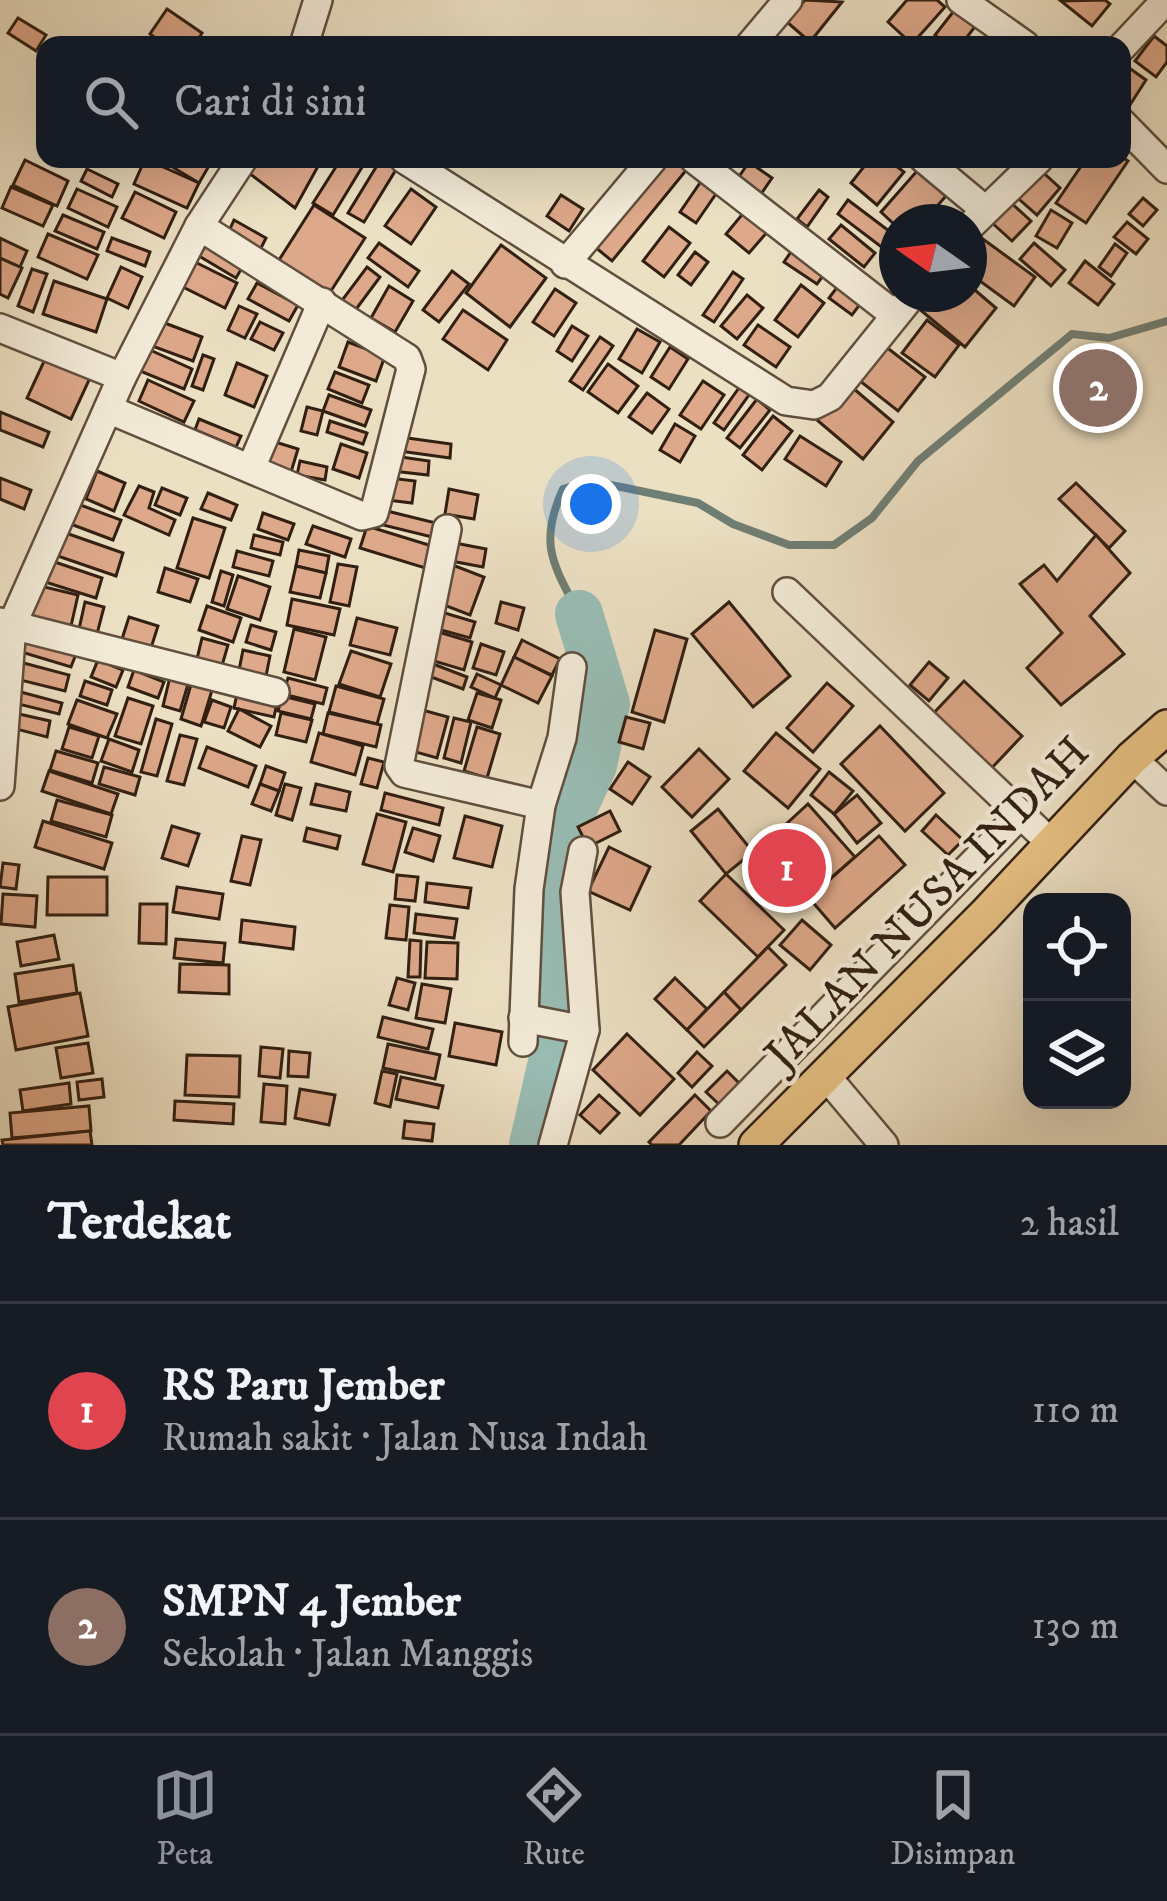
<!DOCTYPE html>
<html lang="id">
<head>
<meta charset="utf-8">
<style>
  body { margin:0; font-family:"IM FELL DW Pica",serif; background:#242831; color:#f1f3f6 }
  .controls { position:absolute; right:36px; bottom:36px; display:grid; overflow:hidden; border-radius:24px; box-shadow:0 12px 48px #0002 }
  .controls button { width:108px; height:108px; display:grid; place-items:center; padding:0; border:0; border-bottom:3px solid #363941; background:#171b24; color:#f1f3f6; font:60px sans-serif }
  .compass { position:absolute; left:879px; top:204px; width:108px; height:108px; border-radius:50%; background:#171b24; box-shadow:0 12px 48px #0002; rotate:284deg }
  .you { position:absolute; left:591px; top:504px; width:42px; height:42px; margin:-30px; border:9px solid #fff; border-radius:50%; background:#1a73e8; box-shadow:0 0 0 18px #1a73e833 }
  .badge { display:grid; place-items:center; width:78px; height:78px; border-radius:50%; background:#8c9099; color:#fff; font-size:39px; font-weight:700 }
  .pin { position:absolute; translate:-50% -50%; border:6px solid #fff; box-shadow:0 3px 12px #0006 }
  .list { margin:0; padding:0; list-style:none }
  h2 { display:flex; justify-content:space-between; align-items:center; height:156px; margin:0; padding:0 48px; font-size:51px }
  h2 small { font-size:39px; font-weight:400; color:#9ea1a6 }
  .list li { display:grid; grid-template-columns:78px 1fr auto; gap:36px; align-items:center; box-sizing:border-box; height:216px; padding:0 48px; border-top:3px solid #363941 }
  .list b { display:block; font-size:45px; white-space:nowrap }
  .list p { margin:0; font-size:39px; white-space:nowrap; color:#9ea1a6 }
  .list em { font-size:39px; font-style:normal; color:#9ea1a6 }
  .icon { flex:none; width:66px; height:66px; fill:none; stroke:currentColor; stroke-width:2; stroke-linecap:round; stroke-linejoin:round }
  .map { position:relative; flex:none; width:1167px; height:1145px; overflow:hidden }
  .search { position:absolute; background:#171b24; box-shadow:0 12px 48px #0002; left:36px; right:36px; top:36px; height:132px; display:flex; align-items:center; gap:30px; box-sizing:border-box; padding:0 42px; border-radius:24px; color:#9ea1a6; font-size:45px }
  .sheet { height:588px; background:#171b24 }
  nav { display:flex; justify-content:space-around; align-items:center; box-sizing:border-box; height:168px; border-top:3px solid #363941; background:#171b24; font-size:33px; color:#9ea1a6 }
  nav a { display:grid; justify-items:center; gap:6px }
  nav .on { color:#8c9099 }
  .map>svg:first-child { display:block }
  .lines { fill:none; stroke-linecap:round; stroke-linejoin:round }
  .stream { stroke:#6f7e74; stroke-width:8 }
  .river { stroke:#99bdb5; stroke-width:48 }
  .building { fill:#dea88a; stroke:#311f12; stroke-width:3 }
  .minor-casing { stroke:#604f3e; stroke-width:32 }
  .major-casing { stroke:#311f12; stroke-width:38 }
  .minor { stroke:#f3ebd8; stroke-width:27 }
  .major { stroke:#e6c082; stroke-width:33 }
  .labels { text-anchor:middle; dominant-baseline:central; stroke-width:9; stroke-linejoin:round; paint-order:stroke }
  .street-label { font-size:45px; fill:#311f12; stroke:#f3ebd8 }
</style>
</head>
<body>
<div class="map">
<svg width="1167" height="1145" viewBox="0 0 1167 1145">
  <rect width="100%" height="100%" fill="#ece0c3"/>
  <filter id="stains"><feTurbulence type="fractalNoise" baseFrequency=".00167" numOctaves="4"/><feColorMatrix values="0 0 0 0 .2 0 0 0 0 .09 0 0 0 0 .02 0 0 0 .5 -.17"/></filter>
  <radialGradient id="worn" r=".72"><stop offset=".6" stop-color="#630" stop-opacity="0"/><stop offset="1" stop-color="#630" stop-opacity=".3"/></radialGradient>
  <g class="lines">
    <!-- stream -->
    <path class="stream" d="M579,614C553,564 538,544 563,489L589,481L621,487L698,503L733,524L789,545H834L872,518L918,461L1072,334L1109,338L1167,321"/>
    <!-- river -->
    <polyline class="river" points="533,1145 556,1045 549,994 552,892 567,822 593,765 606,704 579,614"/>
  </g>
  <!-- building -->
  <g class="building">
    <polygon points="805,0 842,2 810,42 787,22"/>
    <polygon points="907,0 937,0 945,7 912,44 888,22"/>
    <polygon points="1105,0 1110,4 1092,26 1061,1"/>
    <polygon points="957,7 977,24 961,45 947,45 935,35"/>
    <polygon points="167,9 202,33 195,45 165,45 150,34"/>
    <polygon points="18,18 46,35 36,51 8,33"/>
    <polygon points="1154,36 1167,46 1167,62 1156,77 1135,61"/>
    <polygon points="1125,65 1146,80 1128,108 1122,104"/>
    <polygon points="1122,157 1128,161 1086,223 1056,203 1086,159"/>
    <polygon points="145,159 199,183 187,208 134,184"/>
    <polygon points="159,159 213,159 199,183"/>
    <polygon points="258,159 322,159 295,208 249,173"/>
    <polygon points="341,159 367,159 333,215 313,203"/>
    <polygon points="381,159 397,168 364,222 348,213"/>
    <polygon points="657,159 678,159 688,168 612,261 589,242"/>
    <polygon points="870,159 887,159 904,172 877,205 851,183"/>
    <polygon points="25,160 68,181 57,206 13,185"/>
    <polygon points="749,162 772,178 761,194 738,178"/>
    <polygon points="1037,167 1060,188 1037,215 1013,194"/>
    <polygon points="87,169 118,184 112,197 81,181"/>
    <polygon points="917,171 946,196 923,222 897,222 897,227 881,212"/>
    <polygon points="704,177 720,188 696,223 680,212"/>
    <polygon points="11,187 53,205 43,226 2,208"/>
    <polygon points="77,189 117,207 108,227 68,208"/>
    <polygon points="411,189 436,207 411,244 385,226"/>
    <polygon points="819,190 828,197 807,227 797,219"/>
    <polygon points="135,192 176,212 164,238 122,218"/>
    <polygon points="561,195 583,209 569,231 547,216"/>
    <polygon points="1143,198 1157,210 1143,226 1129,214"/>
    <polygon points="848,200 897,237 897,249 892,255 838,214"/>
    <polygon points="1009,201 1031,221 1012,241 990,221"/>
    <polygon points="314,205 365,238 329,294 279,260"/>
    <polygon points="1051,210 1072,223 1057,248 1036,236"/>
    <polygon points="745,211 769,230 749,253 726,234"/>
    <polygon points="63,215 104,232 97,249 55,231"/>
    <polygon points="234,220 266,238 260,250 228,233"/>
    <polygon points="1127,222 1148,239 1136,254 1114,237"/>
    <polygon points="841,225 875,253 864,267 829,239"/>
    <polygon points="669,227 690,243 664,277 643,261"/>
    <polygon points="48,234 98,255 87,279 38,257"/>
    <polygon points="976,234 1035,277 1014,306 969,273 969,243"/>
    <polygon points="0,238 27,251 20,267 0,258"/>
    <polygon points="112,238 150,252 145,266 107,251"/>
    <polygon points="379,243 419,271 408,287 368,258"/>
    <polygon points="1034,243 1065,270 1051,286 1020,259"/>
    <polygon points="207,244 243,266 236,278 199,256"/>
    <polygon points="1115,244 1127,253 1111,276 1099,267"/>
    <polygon points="501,245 546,278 510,327 466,293"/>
    <polygon points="795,246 828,269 817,284 784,262"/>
    <polygon points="695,252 708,262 691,285 678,275"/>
    <polygon points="0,258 22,268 8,298 0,294"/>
    <polygon points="1085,261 1114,284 1098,305 1069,283"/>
    <polygon points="195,262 237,283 225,308 183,287"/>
    <polygon points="121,267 142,277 128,308 107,298"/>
    <polygon points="367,267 380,277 354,312 340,303"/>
    <polygon points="32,269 47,274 33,312 18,306"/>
    <polygon points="452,271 469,284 439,322 423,310"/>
    <polygon points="733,272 743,279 714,322 703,315"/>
    <polygon points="54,281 107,299 96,332 43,314"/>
    <polygon points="841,282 864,299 852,315 829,298"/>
    <polygon points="257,283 298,305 289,321 248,299"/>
    <polygon points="801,285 824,303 798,337 775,320"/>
    <polygon points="969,285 996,308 965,347 918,308 929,294 969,294"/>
    <polygon points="389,286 413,301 395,332 371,318"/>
    <polygon points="555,289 576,303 554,336 533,322"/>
    <polygon points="747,295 763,308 737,339 721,326"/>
    <polygon points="239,306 257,314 245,338 228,330"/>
    <polygon points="463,310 507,340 488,370 443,339"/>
    <polygon points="927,320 959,345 935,377 902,353"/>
    <polygon points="162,322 202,337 193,361 152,346"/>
    <polygon points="260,322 283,333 274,350 251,339"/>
    <polygon points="758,325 790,347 776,367 744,345"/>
    <polygon points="572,326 588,336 572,361 557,351"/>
    <polygon points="637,329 660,342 642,373 619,359"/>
    <polygon points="600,337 613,346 583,390 570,381"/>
    <polygon points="348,342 385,356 376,381 339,367"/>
    <polygon points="881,343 925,377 898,411 855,377"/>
    <polygon points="670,347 688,359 669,389 651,377"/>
    <polygon points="150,350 192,369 184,389 140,371"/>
    <polygon points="203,355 214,359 203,390 192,386"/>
    <polygon points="46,357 90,378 71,419 27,398"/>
    <polygon points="237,363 267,376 254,407 225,395"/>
    <polygon points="608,364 638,386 618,413 588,392"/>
    <polygon points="335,372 369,385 362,403 328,389"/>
    <polygon points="148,380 194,401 184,422 139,401"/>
    <polygon points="703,381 724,395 701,429 680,415"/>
    <polygon points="847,383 893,422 863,459 817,420"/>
    <polygon points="741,385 751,392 724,430 714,423"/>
    <polygon points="647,393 669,409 652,433 629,417"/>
    <polygon points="329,395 371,410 365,426 323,411"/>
    <polygon points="757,399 770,410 740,448 727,438"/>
    <polygon points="307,407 323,411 317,435 301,431"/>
    <polygon points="0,412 49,432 43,447 0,430"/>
    <polygon points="773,416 792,431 762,470 743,455"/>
    <polygon points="199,419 241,436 236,447 195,430"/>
    <polygon points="330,421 367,433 363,444 327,432"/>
    <polygon points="675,424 695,436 680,462 660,450"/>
    <polygon points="393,436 451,444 450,458 392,450"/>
    <polygon points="800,436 841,462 826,486 785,459"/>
    <polygon points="272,441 298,449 291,472 265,463"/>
    <polygon points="341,444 367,453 359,478 333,469"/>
    <polygon points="394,456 429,461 428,475 392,471"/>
    <polygon points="300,461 327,467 325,480 297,475"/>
    <polygon points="97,471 125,483 114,511 86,499"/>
    <polygon points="0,478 31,490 24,509 0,499"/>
    <polygon points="390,478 415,481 412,503 387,500"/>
    <polygon points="1076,483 1125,531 1109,548 1059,499"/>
    <polygon points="139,486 154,492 149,508 175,520 169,535 124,515"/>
    <polygon points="162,488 187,498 180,515 155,505"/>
    <polygon points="449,489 478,495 474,519 445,514"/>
    <polygon points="208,493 237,505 231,520 201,509"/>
    <polygon points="75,503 121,520 113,540 68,523"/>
    <polygon points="387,511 440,524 436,538 383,525"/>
    <polygon points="263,513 294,524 288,540 258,529"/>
    <polygon points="193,518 225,528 209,578 177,568"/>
    <polygon points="313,526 351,539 345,557 306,544"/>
    <polygon points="367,526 432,546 425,568 360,548"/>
    <polygon points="63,532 123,553 116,576 55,555"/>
    <polygon points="254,535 283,542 280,555 251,548"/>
    <polygon points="1096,535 1130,573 1090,616 1124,654 1061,705 1027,668 1062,633 1020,584 1044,565 1057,581"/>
    <polygon points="455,543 486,549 483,567 451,561"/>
    <polygon points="299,550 329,556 326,573 296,566"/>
    <polygon points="237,551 273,561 269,576 233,567"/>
    <polygon points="46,559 102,578 96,598 39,580"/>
    <polygon points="338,564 357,567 349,606 330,602"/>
    <polygon points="450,564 484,577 470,615 436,602"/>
    <polygon points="296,566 326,573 320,598 290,592"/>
    <polygon points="165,568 198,579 190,602 158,592"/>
    <polygon points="221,571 233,575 224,606 212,602"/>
    <polygon points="238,576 270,587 260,620 227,609"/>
    <polygon points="28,583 78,595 71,626 21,614"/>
    <polygon points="292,599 340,609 334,635 287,625"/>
    <polygon points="85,602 104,607 97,634 79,629"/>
    <polygon points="501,602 524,608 518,630 496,623"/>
    <polygon points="729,602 790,676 753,707 692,634"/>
    <polygon points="207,606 241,618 233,642 199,630"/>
    <polygon points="438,611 475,622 470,638 434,628"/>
    <polygon points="129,617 158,626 151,648 122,639"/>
    <polygon points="357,618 397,628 390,655 350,645"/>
    <polygon points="251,625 276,632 271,650 246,642"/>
    <polygon points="294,629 326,637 315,680 284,672"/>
    <polygon points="432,630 472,642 464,670 424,658"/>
    <polygon points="655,630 687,639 664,722 632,712"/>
    <polygon points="22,638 76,654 71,667 18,651"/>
    <polygon points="202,638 228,645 221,669 196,663"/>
    <polygon points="522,640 560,659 552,675 514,657"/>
    <polygon points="481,644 504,652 496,675 473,668"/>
    <polygon points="243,650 270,656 265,681 238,675"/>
    <polygon points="351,651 391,664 380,697 339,684"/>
    <polygon points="514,657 552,676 538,703 501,685"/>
    <polygon points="98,660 123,670 116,687 91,677"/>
    <polygon points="16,661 69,675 65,691 12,678"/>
    <polygon points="428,662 467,677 463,689 423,674"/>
    <polygon points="929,662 948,678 929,701 910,685"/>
    <polygon points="134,670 164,682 158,698 128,687"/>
    <polygon points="477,674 501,685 495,698 471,687"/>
    <polygon points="170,677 189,681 180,711 163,706"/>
    <polygon points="288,678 327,688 323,704 283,694"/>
    <polygon points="85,681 112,690 107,705 80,696"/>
    <polygon points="192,681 213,687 201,726 181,719"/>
    <polygon points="964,681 1022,736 987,773 929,718"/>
    <polygon points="827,683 853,706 813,752 787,728"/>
    <polygon points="336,686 384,699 377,724 329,712"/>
    <polygon points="238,689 278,698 274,717 234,708"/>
    <polygon points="17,691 62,703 59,714 14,703"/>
    <polygon points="477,693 501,700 492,728 468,720"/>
    <polygon points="282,696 315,704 311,719 278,711"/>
    <polygon points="128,698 153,706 141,744 115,736"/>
    <polygon points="77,700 117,714 107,738 68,724"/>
    <polygon points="212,700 231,707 224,728 204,722"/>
    <polygon points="415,708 448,717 437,758 405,749"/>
    <polygon points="239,709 271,726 260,747 228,731"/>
    <polygon points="281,713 312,720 306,742 276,735"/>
    <polygon points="328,713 381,725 376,747 323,734"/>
    <polygon points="19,714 50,721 47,737 16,729"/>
    <polygon points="626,717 650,723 643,749 619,742"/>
    <polygon points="454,718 471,722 461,763 444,758"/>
    <polygon points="156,719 172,724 157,776 141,772"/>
    <polygon points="880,726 944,793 905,831 841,764"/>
    <polygon points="69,727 99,736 92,758 62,749"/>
    <polygon points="477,727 500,734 487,778 464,771"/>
    <polygon points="319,733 363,746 355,775 311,762"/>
    <polygon points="776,733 820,769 788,808 744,771"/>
    <polygon points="180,735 197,739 184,785 167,781"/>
    <polygon points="109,739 139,750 132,772 101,761"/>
    <polygon points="207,747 256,766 248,787 199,768"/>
    <polygon points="699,749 729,779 692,817 662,787"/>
    <polygon points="56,751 98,763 92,783 50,770"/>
    <polygon points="368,758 384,762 377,788 361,784"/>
    <polygon points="628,762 650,777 632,804 610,789"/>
    <polygon points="266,766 285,773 279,791 260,784"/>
    <polygon points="104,767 140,777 135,795 99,784"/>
    <polygon points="49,771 118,794 111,814 42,791"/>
    <polygon points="829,772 853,791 834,814 811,795"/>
    <polygon points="260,784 279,791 271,811 252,804"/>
    <polygon points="285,784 301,788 292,820 276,815"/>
    <polygon points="316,784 350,792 346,811 311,804"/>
    <polygon points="385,793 443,808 439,825 381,810"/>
    <polygon points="857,795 881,823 857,843 834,814"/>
    <polygon points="57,800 112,815 106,837 51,821"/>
    <polygon points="808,804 855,857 831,878 784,826"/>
    <polygon points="718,809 753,852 726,874 691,831"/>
    <polygon points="610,811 620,831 588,847 578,827"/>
    <polygon points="377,814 406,822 393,872 363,864"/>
    <polygon points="936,815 963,840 948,855 922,831"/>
    <polygon points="465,816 502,826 492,867 454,858"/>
    <polygon points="43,821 112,843 104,869 35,847"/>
    <polygon points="172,826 199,834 188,866 162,858"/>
    <polygon points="307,828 340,836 337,849 304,841"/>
    <polygon points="413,828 440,836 433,861 405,852"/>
    <polygon points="242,836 261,840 250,885 231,881"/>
    <polygon points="879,836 905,865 835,928 809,898"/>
    <polygon points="609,847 650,867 630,910 588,891"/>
    <polygon points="3,863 19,865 16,889 0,887"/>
    <polygon points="726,874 784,930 758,957 700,901"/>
    <polygon points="397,875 418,877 415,901 395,899"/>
    <polygon points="48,877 107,877 107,915 47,915"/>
    <polygon points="427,883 471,888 468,908 425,902"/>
    <polygon points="177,887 223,894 219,919 173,912"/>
    <polygon points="3,894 37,896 35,927 1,924"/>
    <polygon points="140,904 167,904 166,944 139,943"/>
    <polygon points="390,905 409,907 406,940 386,938"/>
    <polygon points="416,914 457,919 454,938 414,933"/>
    <polygon points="242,920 295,927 293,949 240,942"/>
    <polygon points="802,920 831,945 810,970 780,945"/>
    <polygon points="54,935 59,959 21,966 17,942"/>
    <polygon points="176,939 225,943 223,963 174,958"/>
    <polygon points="410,940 421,941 420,977 408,977"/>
    <polygon points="427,942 458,943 457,979 425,978"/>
    <polygon points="768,947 786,965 741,1010 724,992"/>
    <polygon points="180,964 229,965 229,994 179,992"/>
    <polygon points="73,965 77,993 19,1002 15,974"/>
    <polygon points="397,978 415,983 408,1010 389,1005"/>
    <polygon points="675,978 707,1009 687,1030 655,999"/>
    <polygon points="422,984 451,989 445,1023 416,1018"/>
    <polygon points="724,992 741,1010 704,1047 687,1030"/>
    <polygon points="80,993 88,1036 16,1050 8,1007"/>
    <polygon points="383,1017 433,1029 428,1049 378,1037"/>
    <polygon points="455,1023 502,1032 496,1065 449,1056"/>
    <polygon points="627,1034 674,1079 640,1115 593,1070"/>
    <polygon points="88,1043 93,1073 61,1078 56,1048"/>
    <polygon points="388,1044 440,1055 435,1079 383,1068"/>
    <polygon points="261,1047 283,1049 280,1078 259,1076"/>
    <polygon points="289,1051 310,1053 308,1077 288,1076"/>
    <polygon points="697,1052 712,1066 692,1087 678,1073"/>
    <polygon points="187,1055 240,1056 239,1097 185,1095"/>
    <polygon points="382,1071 397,1074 390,1107 375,1103"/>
    <polygon points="727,1071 744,1088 724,1109 706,1092"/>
    <polygon points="401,1077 443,1086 438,1108 396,1099"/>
    <polygon points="102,1079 104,1097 79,1100 77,1082"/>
    <polygon points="69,1083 71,1104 23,1111 20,1090"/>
    <polygon points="264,1084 287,1086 285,1124 261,1122"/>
    <polygon points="300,1089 335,1095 329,1125 295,1118"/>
    <polygon points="599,1095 619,1113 600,1133 580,1115"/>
    <polygon points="695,1095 711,1111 679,1145 652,1145 649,1142"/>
    <polygon points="175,1101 234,1104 233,1124 174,1120"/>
    <polygon points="89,1106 91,1131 12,1138 10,1113"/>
    <polygon points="405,1121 434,1124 432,1141 403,1138"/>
    <polygon points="90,1131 92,1145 3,1145 2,1140"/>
  </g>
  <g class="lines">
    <defs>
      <g id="minor">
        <polyline points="961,0 1025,45"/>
        <polyline points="304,45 318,0"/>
        <polyline points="750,45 788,0"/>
        <polyline points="1122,47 1166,0"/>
        <polyline points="1122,123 1167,169"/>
        <polyline points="404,159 786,401 814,405 830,397 913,294"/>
        <polyline points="694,159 895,315"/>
        <polyline points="924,159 984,209"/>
        <polyline points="969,227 1039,159"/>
        <polyline points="565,264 653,159"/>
        <polyline points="0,328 122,377"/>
        <polyline points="108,409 362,516 374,513 411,369 407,358 199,226"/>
        <polyline points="251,468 322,302"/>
        <polyline points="447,529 399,766 404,773 541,805"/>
        <polyline points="787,592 1052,844"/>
        <polyline points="0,622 275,692"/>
        <polyline points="1132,758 1167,791"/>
        <polyline points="0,786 12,625 122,377 199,226 243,159"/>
        <polyline points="523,1018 585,1030"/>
        <polyline points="523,1042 529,889 541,805 562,738 572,667"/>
        <polyline points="826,1076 884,1145"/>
        <polyline points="720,1123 1021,814"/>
        <polyline points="553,1145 585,1030 575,892 583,851"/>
      </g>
      <polyline id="major" points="756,1145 985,915 1132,758 1167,727"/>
    </defs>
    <!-- minor casing -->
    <use href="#minor" class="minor-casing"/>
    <!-- major casing -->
    <use href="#major" class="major-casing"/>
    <!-- minor -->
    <use href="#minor" class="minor"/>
    <!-- major -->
    <use href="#major" class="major"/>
  </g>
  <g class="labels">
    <!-- street labels -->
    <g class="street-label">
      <text transform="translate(928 904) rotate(-46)">JALAN NUSA INDAH</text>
    </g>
  </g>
  <rect width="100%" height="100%" filter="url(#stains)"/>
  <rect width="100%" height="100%" fill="url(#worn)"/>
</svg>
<div class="controls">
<button><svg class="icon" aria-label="locate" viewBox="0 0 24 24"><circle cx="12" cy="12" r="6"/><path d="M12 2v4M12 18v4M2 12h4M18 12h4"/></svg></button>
<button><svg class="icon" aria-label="layers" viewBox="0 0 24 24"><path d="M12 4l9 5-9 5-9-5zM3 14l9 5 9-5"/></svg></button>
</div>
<svg class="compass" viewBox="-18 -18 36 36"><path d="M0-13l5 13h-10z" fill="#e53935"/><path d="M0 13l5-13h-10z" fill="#9ea1a6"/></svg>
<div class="you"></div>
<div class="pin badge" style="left:787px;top:868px;background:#e0444e">1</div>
<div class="pin badge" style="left:1098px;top:388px;background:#8d6e63">2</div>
<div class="search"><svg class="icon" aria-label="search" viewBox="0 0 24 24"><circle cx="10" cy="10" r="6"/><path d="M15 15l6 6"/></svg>Cari di sini</div>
</div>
<section class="sheet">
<h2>Terdekat<small>2 hasil</small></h2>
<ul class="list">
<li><span class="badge" style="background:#e0444e">1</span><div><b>RS Paru Jember</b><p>Rumah sakit · Jalan Nusa Indah</p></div><em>110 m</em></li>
<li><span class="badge" style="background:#8d6e63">2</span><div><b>SMPN 4 Jember</b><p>Sekolah · Jalan Manggis</p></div><em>130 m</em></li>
</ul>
</section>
<nav>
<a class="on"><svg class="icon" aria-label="map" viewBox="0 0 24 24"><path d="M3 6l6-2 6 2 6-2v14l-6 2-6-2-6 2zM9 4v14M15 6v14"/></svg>Peta</a>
<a><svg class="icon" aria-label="directions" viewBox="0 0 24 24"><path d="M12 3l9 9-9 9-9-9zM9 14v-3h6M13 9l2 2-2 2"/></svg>Rute</a>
<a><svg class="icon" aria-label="saved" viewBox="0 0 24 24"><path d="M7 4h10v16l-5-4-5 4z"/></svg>Disimpan</a>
</nav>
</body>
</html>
